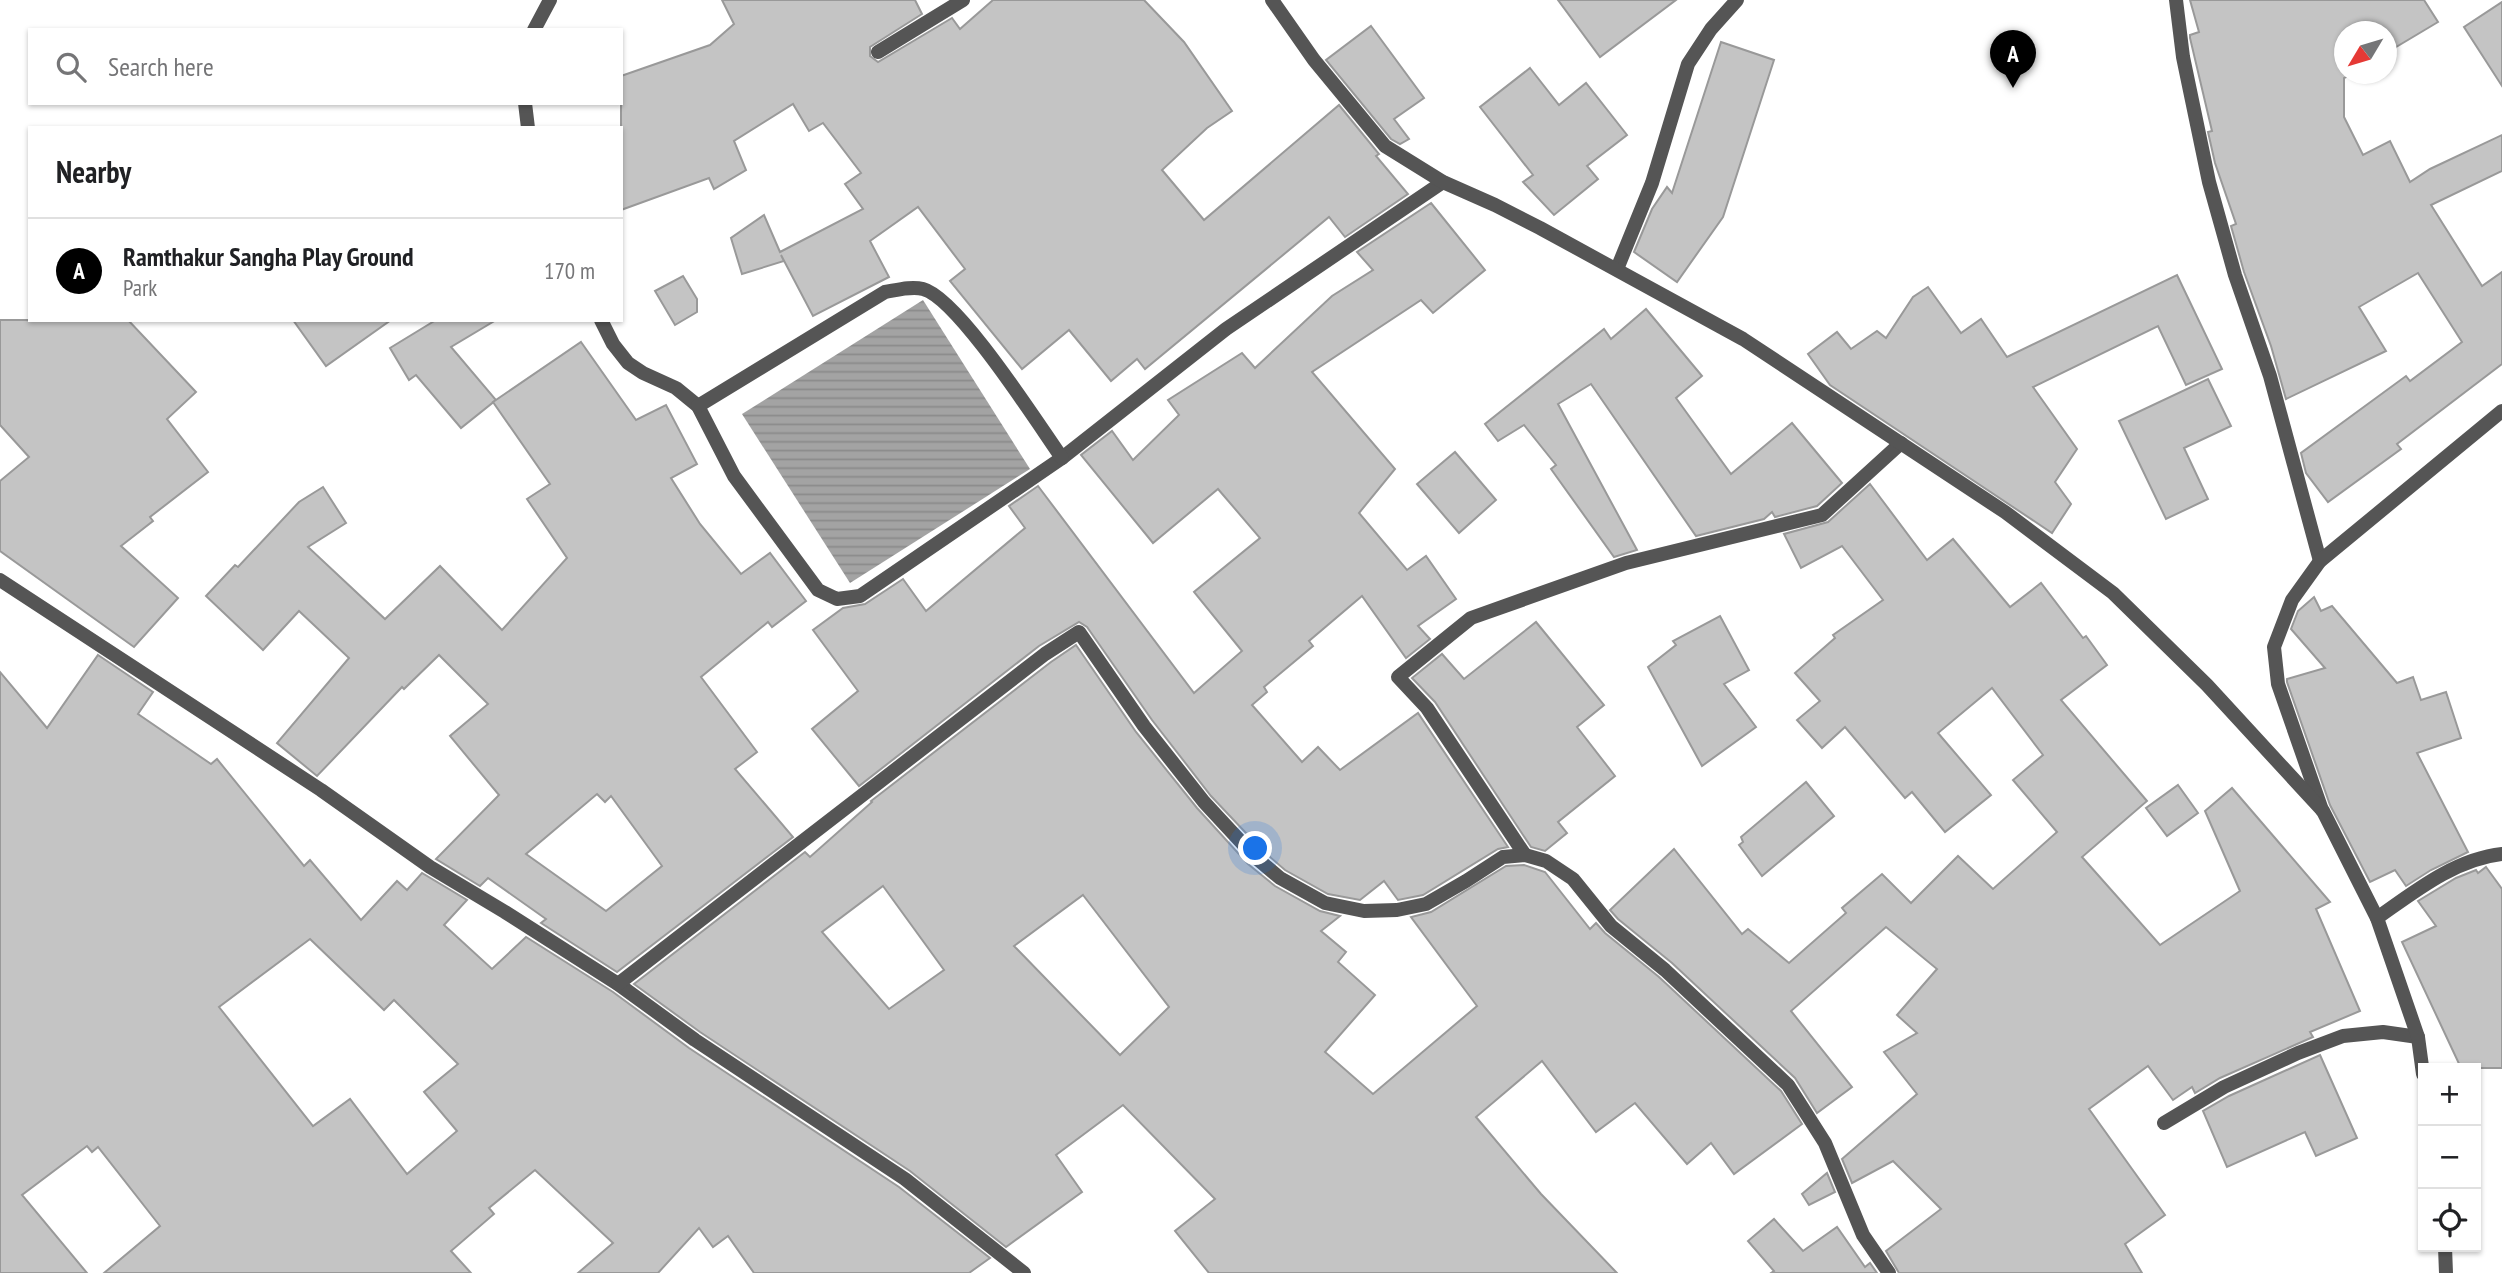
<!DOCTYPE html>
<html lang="en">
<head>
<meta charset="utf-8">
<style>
  body { margin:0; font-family:"PT Sans Narrow",sans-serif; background:#f6f6f6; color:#202124 }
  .controls { position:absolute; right:21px; bottom:21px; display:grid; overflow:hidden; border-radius:0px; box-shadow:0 2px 5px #0004 }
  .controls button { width:63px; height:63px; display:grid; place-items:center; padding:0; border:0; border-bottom:2px solid #e0e0e0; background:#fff; color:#202124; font:35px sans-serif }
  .compass { position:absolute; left:2334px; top:21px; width:63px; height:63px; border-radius:50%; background:#fff; box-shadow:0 2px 5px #0004; rotate:232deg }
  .you { position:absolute; left:1256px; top:849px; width:24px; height:24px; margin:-18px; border:5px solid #fff; border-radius:50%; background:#1a73e8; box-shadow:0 0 0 10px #1a73e833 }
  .badge { display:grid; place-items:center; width:46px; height:46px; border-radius:50%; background:#000; color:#fff; font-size:23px; font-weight:700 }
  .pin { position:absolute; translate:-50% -58px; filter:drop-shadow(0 2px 4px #0008) }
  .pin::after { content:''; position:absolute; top:37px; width:24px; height:21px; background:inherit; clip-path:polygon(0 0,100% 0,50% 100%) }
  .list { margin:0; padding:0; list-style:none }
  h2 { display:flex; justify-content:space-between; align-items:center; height:91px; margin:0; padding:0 28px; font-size:30px }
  h2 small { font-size:23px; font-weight:400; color:#757577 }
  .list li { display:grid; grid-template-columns:46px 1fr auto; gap:21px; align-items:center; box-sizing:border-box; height:105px; padding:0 28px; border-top:2px solid #e0e0e0 }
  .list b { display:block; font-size:26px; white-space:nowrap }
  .list p { margin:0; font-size:23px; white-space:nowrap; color:#757577 }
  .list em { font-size:23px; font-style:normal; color:#757577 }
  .icon { flex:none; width:38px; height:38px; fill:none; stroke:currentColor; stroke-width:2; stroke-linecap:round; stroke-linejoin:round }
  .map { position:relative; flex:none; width:2502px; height:1273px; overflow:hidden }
  .search { position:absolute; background:#fff; box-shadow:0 2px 5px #0004; left:28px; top:28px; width:595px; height:77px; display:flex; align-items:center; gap:18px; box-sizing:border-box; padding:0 24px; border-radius:0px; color:#757577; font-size:26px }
  .panel { position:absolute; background:#fff; box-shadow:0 2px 5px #0004; left:28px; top:126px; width:595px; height:196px; border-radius:0px }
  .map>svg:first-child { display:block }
  .water { fill:url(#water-rules) }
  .building { fill:#c4c4c4; stroke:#999; stroke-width:2; fill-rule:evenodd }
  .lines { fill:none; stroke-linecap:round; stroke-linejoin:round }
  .minor { stroke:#555; stroke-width:14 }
  .tertiary { stroke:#555; stroke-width:14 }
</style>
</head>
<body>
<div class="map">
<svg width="2502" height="1273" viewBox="0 0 2502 1273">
  <defs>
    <pattern id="water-rules" width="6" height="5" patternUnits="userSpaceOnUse" patternTransform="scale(1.75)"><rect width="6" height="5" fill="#a3a3a3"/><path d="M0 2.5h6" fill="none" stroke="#8b8b8b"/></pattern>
  </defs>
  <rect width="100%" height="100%" fill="#fff"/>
  <!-- water -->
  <polygon class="water" points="923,300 1030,469 850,583 742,414"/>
  <!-- building -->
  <g class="building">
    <polygon points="722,0 915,0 922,14 870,47 870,56 878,62 952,18 960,29 993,0 1144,0 1184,42 1232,111 1207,128 1162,170 1204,220 1339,105 1379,154 1376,156 1408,194 1345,237 1329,217 1145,369 1137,359 1111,381 1069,330 1022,369 950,281 965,269 918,207 870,241 889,277 813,316 781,255 784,261 742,274 731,238 764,215 780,252 863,209 845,184 861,173 823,123 809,131 793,104 734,141 746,170 714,189 709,178 621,210 621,76 710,45 734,24"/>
    <polygon points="1558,0 1676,0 1600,57"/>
    <polygon points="2190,0 2424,0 2438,22 2386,53 2386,32 2344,32 2344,74 2352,74 2344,78 2344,117 2363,155 2390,141 2410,182 2430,169 2502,135 2502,171 2431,205 2482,286 2502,272 2502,364 2397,444 2401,449 2328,502 2306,473 2301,453 2406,376 2410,381 2462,342 2418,273 2359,307 2386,351 2286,399 2271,346 2244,272 2231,226 2236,224 2215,163 2208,132 2212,131 2190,38 2190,35 2199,32"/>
    <polygon points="2502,2 2502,86 2464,27"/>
    <polygon points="1371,26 1424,98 1394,119 1409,139 1400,144 1391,139 1326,60"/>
    <polygon points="1721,42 1774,60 1723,217 1677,282 1634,252 1652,209 1667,187 1672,193"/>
    <polygon points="1530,68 1559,105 1586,83 1627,135 1587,166 1598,179 1554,215 1523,182 1533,175 1480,107"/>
    <polygon points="1431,203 1485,270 1433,313 1421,300 1312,372 1395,469 1359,513 1407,570 1426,556 1456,599 1418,626 1430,639 1406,658 1362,596 1309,641 1313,646 1264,687 1267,692 1252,705 1302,762 1318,747 1340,770 1418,713 1508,847 1498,849 1423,895 1398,900 1384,881 1360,900 1328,894 1285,870 1262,850 1211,796 1152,720 1087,627 1079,622 1039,646 859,786 812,729 858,691 813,630 843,608 865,604 903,579 926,611 1025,528 1009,506 1038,486 1194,693 1242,651 1194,592 1260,538 1218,489 1153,543 1081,455 1112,431 1133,460 1179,415 1168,400 1242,353 1255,368 1332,296 1373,270 1357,252"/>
    <polygon points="2177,275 2222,369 2186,385 2158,326 2033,387 2077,449 2055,482 2071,504 2052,533 1830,385 1808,354 1837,332 1851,349 1877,331 1886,338 1913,297 1928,287 1961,333 1981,319 2007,357"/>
    <polygon points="683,276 697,299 697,312 675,325 655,291"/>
    <polygon points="1646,309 1702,376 1676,398 1731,474 1792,423 1842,483 1817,506 1775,517 1772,512 1764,519 1696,536 1591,384 1558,404 1637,550 1614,557 1551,469 1556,465 1524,425 1498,441 1485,424 1604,329 1611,339"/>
    <polygon points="0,320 128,320 196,392 167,419 208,472 150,517 153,521 121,546 178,598 134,647 0,551 0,481 29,457 0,425"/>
    <polygon points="293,320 391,320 326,366"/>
    <polygon points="436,320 496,320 451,347 496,400 461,428 416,375 409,380 390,348"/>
    <path d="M581,342L636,420L666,405L697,464L671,478L700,524L741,574L770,553L806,601L772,627L768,622L701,677L757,752L735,769L793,837L617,972L541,923L546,919L488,878L480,886L436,859L499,795L450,736L488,704L439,655L404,689L402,687L317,776L277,743L349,658L299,611L263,650L206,596L235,565L238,567L299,502L323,487L346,523L308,547L385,619L440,566L502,630L567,558L527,499L550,484L493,402ZM597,794L605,802L611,796L662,866L606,911L526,854Z"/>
    <polygon points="2208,379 2231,426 2184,448 2208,499 2166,519 2119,421"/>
    <polygon points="1455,452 1496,500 1459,533 1417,484"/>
    <polygon points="1870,484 1927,560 1953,539 2010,607 2041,583 2083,638 2086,636 2107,665 2061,700 2147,801 2082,857 2160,945 2240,891 2205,811 2232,788 2330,902 2316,909 2360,1011 2310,1032 2313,1037 2220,1078 2195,1093 2192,1087 2173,1100 2148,1066 2089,1109 2165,1215 2125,1244 2142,1273 1899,1273 1886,1251 1941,1209 1893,1161 1852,1183 1842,1159 1917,1094 1884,1052 1917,1033 1897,1015 1937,969 1886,927 1791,1011 1852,1087 1817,1113 1795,1078 1672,963 1618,919 1610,910 1674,849 1742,934 1748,929 1789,963 1846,913 1842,908 1882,874 1911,903 1958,856 1993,889 2057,832 2013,780 2043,755 1992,688 1938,733 1991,795 1945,832 1912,792 1905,798 1845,727 1822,748 1797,720 1820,701 1795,673 1835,638 1833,635 1883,600 1842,546 1801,568 1784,534 1828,522"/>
    <polygon points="2314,597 2321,611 2332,606 2397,683 2413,677 2421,700 2446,692 2461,738 2417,753 2468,852 2431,870 2406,886 2395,870 2370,882 2330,805 2287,682 2287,679 2325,668 2291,629 2298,611"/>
    <polygon points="1720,616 1749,670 1724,684 1756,727 1702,766 1648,667 1676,645 1673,641"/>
    <polygon points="1536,622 1604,705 1577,727 1615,776 1558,822 1567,833 1545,851 1531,847 1435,702 1412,678 1442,654 1464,679"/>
    <path d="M1076,645L1136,732L1197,808L1248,864L1275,886L1320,911L1340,916L1321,931L1346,952L1338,962L1375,995L1325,1052L1373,1094L1477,1006L1411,917L1431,912L1506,866L1524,865L1545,872L1590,929L1596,923L1605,933L1659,977L1781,1091L1802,1124L1734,1174L1711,1143L1687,1164L1635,1103L1596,1132L1542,1061L1476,1117L1541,1194L1617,1273H1209L1175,1231L1215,1199L1123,1105L1056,1155L1082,1192L1006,1247L910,1171L700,1032L634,984L805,852L810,857L872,802L871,801L1051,662ZM883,886L944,970L889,1009L822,932ZM1083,895L1169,1007L1120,1055L1014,946Z"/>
    <path d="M98,655L153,692L138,714L211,764L217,759L304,866L310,860L361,920L397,881L407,890L422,873L467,900L444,925L492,969L526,937L613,992L689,1048L899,1187L990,1258L969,1273H754L728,1236L713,1247L699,1228L658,1273H578L613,1243L535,1170L489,1208L494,1214L451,1251L471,1273H104L160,1226L98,1147L92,1152L87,1146L22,1195L87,1273H0V672L47,728ZM310,939L384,1010L394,1000L458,1064L424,1092L457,1131L407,1174L350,1099L313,1126L219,1007Z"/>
    <polygon points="1806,782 1834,816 1762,876 1739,845 1743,842 1741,837"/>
    <polygon points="2178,785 2198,813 2167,836 2146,808"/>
    <polygon points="2486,867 2502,889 2502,1068 2461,1068 2402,942 2436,926 2418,901 2456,878 2476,870 2478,873"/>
    <polygon points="2320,1055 2357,1138 2316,1156 2305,1132 2227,1167 2203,1111 2229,1096"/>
    <polygon points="1827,1173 1835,1192 1809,1205 1802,1194"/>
    <polygon points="1774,1219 1803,1251 1837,1227 1865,1267 1870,1263 1877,1273 1771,1273 1774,1271 1748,1241"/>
  </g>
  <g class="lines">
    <!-- minor -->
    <g class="minor">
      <polyline points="2176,0 2183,57 2209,182 2235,275 2270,376 2320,561"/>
      <polyline points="534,30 550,0"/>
      <polyline points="878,52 963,0"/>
      <polyline points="525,103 528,128"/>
      <polyline points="1617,269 1652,183 1688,64 1711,29 1737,0"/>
      <polyline points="601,320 613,344 628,363 643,373 676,388 698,406 734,476 818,590 837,599 860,596 1062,458 1226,329 1443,182"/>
      <path d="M698,406L885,292C897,290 911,286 923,289C958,298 1038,424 1062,458"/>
      <polyline points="0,580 321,790 430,867 505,912 618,984 695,1040 905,1179 1024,1273"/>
      <polyline points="2322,810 2278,684 2274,647 2292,600 2320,561 2502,411"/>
      <polyline points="1525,855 1427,708 1398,677 1471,618 1626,563 1822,515 1901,443"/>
      <path d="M2377,918C2414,892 2455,859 2502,854"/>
      <polyline points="618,984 1045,654 1079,632 1144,726 1204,802 1255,857 1280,878 1325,903 1364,911 1397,910 1426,904 1466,881 1503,857 1525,855 1546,861 1573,879 1611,926 1665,970 1788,1085 1825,1143 1863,1235 1889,1273"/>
      <polyline points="2164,1123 2224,1087 2298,1053 2343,1036 2383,1032 2418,1037"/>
    </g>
    <!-- tertiary -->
    <g class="tertiary">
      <polyline points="1272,0 1314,60 1385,146 1443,182 1495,205 1540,228 1743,339 2005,512 2113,593 2207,685 2323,811 2377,918 2418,1037 2423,1074"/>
      <polyline points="2445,1247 2446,1273"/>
    </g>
  </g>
</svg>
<div class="controls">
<button>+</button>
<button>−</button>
<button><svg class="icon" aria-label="locate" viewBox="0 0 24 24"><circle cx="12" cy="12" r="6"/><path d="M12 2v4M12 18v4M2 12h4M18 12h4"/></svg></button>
</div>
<svg class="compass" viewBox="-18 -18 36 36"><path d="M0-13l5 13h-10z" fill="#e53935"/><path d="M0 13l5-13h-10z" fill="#757577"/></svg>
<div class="you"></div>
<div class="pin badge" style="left:2013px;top:88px">A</div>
<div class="search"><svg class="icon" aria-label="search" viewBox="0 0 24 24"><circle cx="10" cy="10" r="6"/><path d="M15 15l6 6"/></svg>Search here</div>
<section class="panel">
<h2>Nearby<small></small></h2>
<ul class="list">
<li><span class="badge">A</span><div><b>Ramthakur Sangha Play Ground</b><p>Park</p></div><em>170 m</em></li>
</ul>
</section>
</div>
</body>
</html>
